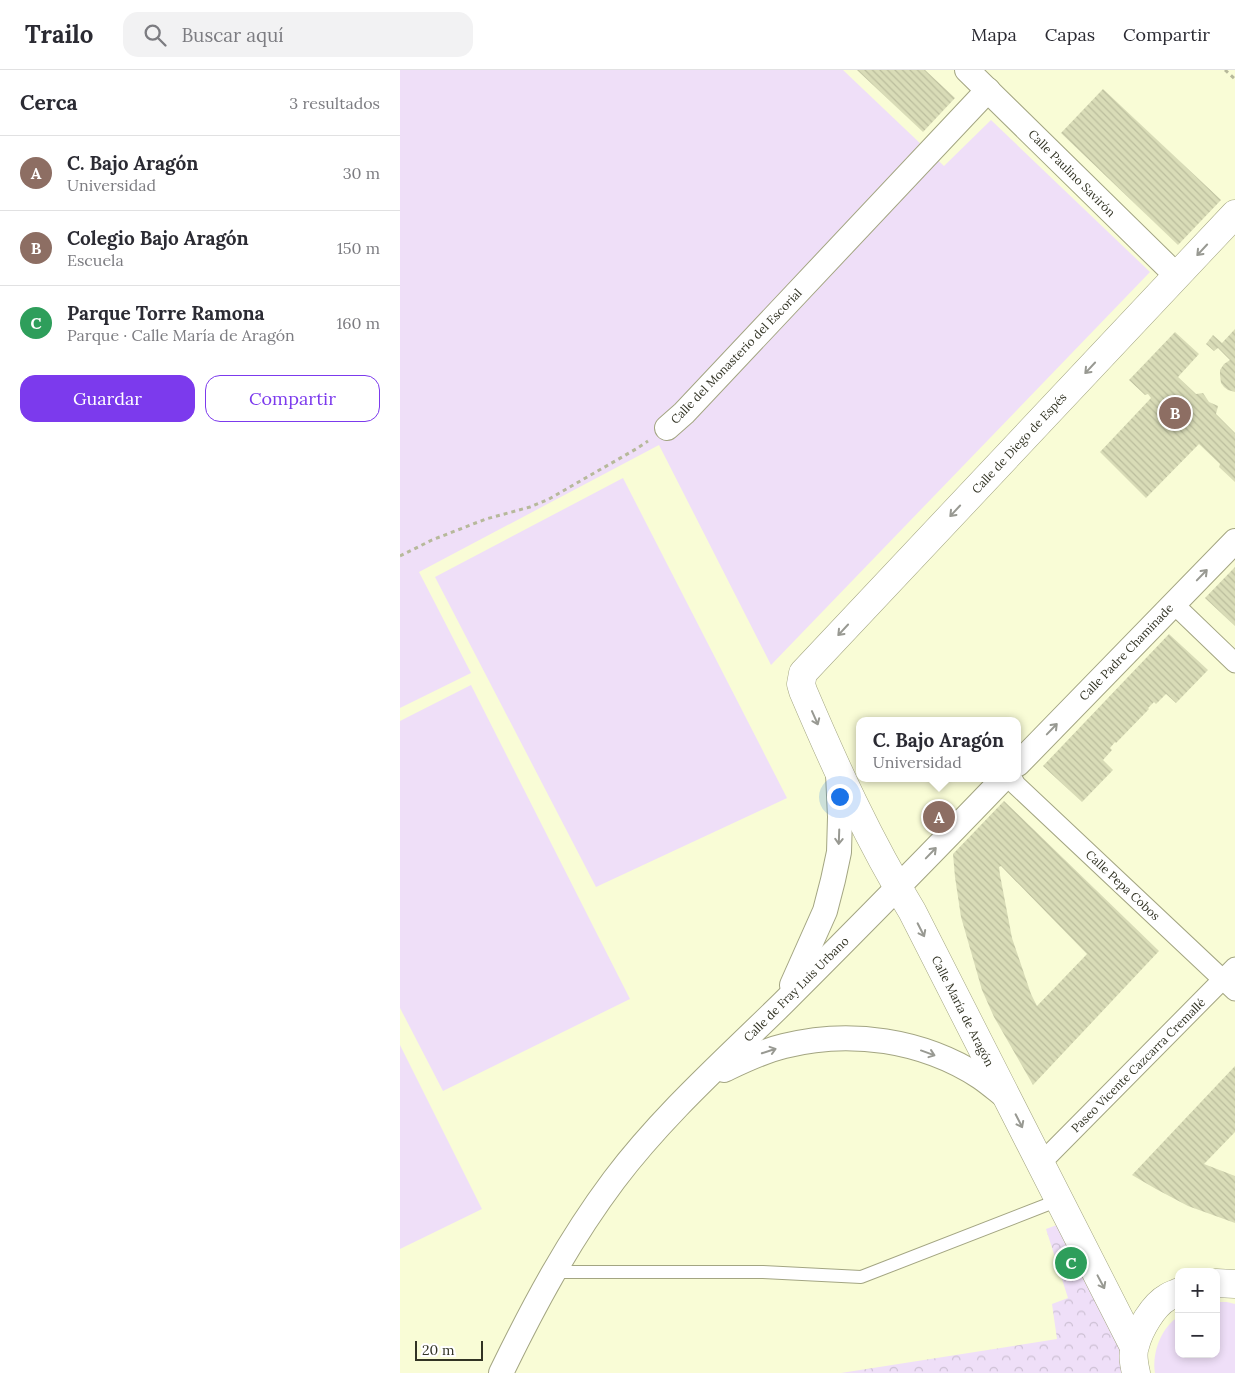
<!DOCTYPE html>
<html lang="es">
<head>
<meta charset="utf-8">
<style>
  body { margin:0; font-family:Lora,serif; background:#f2f2f3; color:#2b2b33 }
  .controls { position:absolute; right:15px; bottom:15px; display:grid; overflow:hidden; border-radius:10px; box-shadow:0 2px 8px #0003 }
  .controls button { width:45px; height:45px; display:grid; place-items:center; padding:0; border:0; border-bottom:1px solid #e1e1e2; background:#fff; color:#2b2b33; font:25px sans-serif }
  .scale { position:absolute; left:15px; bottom:12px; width:68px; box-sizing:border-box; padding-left:5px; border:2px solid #323324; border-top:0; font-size:14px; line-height:18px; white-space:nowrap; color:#323324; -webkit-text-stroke:4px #fff; paint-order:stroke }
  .you { position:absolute; left:439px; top:726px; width:18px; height:18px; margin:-12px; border:4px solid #fff; border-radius:50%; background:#1a73e8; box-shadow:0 0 0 8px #1a73e833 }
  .badge { display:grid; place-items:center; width:32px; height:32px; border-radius:50%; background:#7c3aed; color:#fff; font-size:16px; font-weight:700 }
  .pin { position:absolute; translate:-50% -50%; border:2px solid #fff; box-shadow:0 1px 5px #0006 }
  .popup { position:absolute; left:456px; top:647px; width:165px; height:65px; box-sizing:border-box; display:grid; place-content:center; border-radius:10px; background:#fff; filter:drop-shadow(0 1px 4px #0005); font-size:16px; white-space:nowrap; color:#7c7c81 }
  .popup b { font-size:19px; color:#2b2b33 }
  .popup::after { content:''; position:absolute; left:50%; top:100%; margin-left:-10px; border:10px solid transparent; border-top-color:#fff }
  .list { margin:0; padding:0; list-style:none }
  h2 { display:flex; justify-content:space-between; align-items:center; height:65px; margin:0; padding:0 20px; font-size:21px }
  h2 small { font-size:16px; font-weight:400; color:#7c7c81 }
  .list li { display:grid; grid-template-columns:32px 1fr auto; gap:15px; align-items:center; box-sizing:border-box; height:75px; padding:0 20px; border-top:1px solid #e1e1e2 }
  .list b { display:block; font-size:19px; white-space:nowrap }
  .list p { margin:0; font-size:16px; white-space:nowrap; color:#7c7c81 }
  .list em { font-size:16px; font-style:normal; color:#7c7c81 }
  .actions { display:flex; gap:10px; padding:15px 20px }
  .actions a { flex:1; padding:11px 0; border:1px solid #7c3aed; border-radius:15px; text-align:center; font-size:18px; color:#7c3aed }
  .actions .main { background:#7c3aed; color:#fff }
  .icon { flex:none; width:28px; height:28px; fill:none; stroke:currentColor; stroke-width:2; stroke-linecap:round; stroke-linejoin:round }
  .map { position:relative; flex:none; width:835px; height:1303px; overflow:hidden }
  header { display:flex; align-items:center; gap:30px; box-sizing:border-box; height:70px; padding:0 25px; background:#fff; border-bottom:1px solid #e1e1e2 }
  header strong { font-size:24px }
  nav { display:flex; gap:28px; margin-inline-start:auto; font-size:18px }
  .search { width:350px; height:45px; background:#f2f2f3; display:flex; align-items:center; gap:12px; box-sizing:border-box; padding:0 18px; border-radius:15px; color:#7c7c81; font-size:19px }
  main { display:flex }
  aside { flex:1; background:#fff }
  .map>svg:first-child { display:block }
  .grass { fill:#efdff8 }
  .park { fill:url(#park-crowns) }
  .building { fill:url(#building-back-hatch); fill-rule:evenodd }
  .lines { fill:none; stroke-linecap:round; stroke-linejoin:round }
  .service-casing { stroke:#a3a582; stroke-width:14 }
  .pedestrian-casing { stroke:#a3a582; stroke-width:21 }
  .minor-casing { stroke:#a3a582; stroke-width:26 }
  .tertiary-casing { stroke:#a3a582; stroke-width:29 }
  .path { stroke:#b7b99b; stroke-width:3; stroke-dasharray:4 4; stroke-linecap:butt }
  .service { stroke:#fff; stroke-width:12 }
  .pedestrian { stroke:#fff; stroke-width:19 }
  .minor { stroke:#fff; stroke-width:24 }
  .tertiary { stroke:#fff; stroke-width:28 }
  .oneway { stroke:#989992 }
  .labels { text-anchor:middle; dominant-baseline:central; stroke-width:4; stroke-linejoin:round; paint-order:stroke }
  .street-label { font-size:12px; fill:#323324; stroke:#fff }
</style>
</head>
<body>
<header>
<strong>Trailo</strong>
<div class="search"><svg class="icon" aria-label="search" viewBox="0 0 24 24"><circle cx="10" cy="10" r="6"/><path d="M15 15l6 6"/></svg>Buscar aquí</div>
<nav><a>Mapa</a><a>Capas</a><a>Compartir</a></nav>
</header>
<main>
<aside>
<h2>Cerca<small>3 resultados</small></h2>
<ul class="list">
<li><span class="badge" style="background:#8d6e63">A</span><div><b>C. Bajo Aragón</b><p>Universidad</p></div><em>30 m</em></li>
<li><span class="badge" style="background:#8d6e63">B</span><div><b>Colegio Bajo Aragón</b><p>Escuela</p></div><em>150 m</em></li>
<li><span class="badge" style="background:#2e9e5b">C</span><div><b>Parque Torre Ramona</b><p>Parque · Calle María de Aragón</p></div><em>160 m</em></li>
</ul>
<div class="actions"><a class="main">Guardar</a><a>Compartir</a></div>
</aside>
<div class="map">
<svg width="835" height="1303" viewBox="0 0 835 1303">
  <defs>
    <pattern id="park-crowns" width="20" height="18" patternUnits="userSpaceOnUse" patternTransform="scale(1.25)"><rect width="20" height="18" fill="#efdff8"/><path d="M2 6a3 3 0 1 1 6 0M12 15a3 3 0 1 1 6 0" fill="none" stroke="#cdc0d4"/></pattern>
    <pattern id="building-back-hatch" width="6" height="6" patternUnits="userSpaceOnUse" patternTransform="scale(1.25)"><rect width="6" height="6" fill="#d9dcb7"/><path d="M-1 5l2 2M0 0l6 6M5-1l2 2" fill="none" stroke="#bbbd9d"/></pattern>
  </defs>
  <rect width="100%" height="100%" fill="#f9fcd6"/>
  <!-- grass -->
  <g class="grass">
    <polygon points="0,0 443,0 544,96 591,50 750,202 371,595 259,375 19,502 71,603 0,638"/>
    <polygon points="223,408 387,728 196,817 35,507"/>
    <polygon points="71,615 230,929 43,1021 0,938 0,651"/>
    <polygon points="0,975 82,1139 0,1179"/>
    <path d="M816,1232H827L835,1234V1303H755C752,1282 761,1258 779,1246V1284H816Z"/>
  </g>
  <!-- park -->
  <polygon class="park" points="665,1152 712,1247 729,1303 441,1303 657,1269 652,1234 668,1228 646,1159"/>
  <!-- building -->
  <g class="building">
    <polygon points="457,0 525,0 555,28 523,62"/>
    <polygon points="703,19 821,130 778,175 661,63"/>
    <polygon points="835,259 835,322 828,320 824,317 821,313 820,305 820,300 824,294 830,290 818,278 814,281 806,274 813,265 822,273"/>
    <polygon points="775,262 799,284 778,307 796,324 803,323 809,332 818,336 816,344 835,363 835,412 819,397 820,394 799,374 746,428 700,382 751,328 748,324 745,325 729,310"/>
    <polygon points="835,497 835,556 805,528"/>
    <polygon points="769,564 808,600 776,633 766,624 756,634 754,632 748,638 749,639 716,673 715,672 710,678 712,680 703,690 713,700 682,732 643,696"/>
    <path d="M604,731L759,881L633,1015L594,947L582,920L561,847L555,807L553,784ZM601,796L687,884L637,936L631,924L612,868L600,805L599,797Z"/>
    <polygon points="835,996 835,1062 804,1094 835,1106 835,1153 788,1136 756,1119 732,1105"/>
  </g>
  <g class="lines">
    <defs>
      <polyline id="service" points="153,1202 363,1202 461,1207 659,1130"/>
      <g id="pedestrian">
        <polyline points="776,531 781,541 835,593"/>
        <polyline points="612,708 616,715 835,921"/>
        <polyline points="641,1093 835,897"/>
      </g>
      <g id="minor">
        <polyline points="567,0 777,206"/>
        <polyline points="267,358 284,343 588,20"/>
        <polyline points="618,694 835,471"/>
        <polyline points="392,915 425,841 433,810 439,782 440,747 438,703"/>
        <path d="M324,1000C343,991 363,981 384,976C450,959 523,970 580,1007C589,1013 598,1021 607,1028"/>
        <path d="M101,1303C134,1235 169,1170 214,1110C263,1045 325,990 383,933C457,859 531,784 604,708"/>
      </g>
      <g id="tertiary">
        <polyline points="816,1213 835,1214"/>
        <path d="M734,1277L512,841C469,771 435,696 403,621L401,614L403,603L835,144"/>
        <path d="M736,1303C734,1294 732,1284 735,1276C739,1260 753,1235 768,1227C771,1225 775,1224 779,1222"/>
      </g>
    </defs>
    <!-- service casing -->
    <use href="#service" class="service-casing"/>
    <!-- pedestrian casing -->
    <use href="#pedestrian" class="pedestrian-casing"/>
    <!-- minor casing -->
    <use href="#minor" class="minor-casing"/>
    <!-- tertiary casing -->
    <use href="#tertiary" class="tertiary-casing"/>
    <!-- path -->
    <g class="path">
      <polyline points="825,0 835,9"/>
      <polyline points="0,486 32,470 86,449 130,437 149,429 236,379 248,371"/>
    </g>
    <!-- service -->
    <use href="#service" class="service"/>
    <!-- pedestrian -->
    <use href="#pedestrian" class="pedestrian"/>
    <!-- minor -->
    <use href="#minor" class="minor"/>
    <!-- tertiary -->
    <use href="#tertiary" class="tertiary"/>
  </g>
  <!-- one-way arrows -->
  <defs><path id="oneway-shaft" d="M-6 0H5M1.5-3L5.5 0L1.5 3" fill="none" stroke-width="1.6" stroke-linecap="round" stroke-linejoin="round" transform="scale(1.25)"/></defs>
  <g class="oneway">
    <use href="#oneway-shaft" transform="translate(802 180) rotate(133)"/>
    <use href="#oneway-shaft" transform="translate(690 298) rotate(133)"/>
    <use href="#oneway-shaft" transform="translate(555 441) rotate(133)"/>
    <use href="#oneway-shaft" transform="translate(802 505) rotate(-46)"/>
    <use href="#oneway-shaft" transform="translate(443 560) rotate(133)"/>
    <use href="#oneway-shaft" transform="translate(415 648) rotate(66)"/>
    <use href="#oneway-shaft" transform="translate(652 659) rotate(-46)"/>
    <use href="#oneway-shaft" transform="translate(439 767) rotate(92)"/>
    <use href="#oneway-shaft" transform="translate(531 783) rotate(-46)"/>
    <use href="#oneway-shaft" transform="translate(521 860) rotate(63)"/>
    <use href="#oneway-shaft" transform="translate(369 981) rotate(-18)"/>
    <use href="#oneway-shaft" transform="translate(528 983) rotate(20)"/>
    <use href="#oneway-shaft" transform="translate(619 1051) rotate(63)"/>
    <use href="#oneway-shaft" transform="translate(701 1212) rotate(62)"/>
  </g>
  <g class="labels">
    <!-- street labels -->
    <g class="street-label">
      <text transform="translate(672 103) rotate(45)">Calle Paulino Savirón</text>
      <text transform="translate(336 286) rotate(-46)">Calle del Monasterio del Escorial</text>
      <text transform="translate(619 373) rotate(-47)">Calle de Diego de Espés</text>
      <text transform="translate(726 582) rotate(-46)">Calle Padre Chaminade</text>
      <text transform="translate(723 815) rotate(43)">Calle Pepa Cobos</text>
      <text transform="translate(396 919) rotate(-45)">Calle de Fray Luis Urbano</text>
      <text transform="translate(563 941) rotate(63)">Calle María de Aragón</text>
      <text transform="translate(738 995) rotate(-45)">Paseo Vicente Cazcarra Cremallé</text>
    </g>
  </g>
</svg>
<div class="controls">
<button>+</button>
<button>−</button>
</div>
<div class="scale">20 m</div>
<div class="you"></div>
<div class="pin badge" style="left:539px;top:747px;background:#8d6e63">A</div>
<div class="popup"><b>C. Bajo Aragón</b>Universidad</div>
<div class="pin badge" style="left:775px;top:343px;background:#8d6e63">B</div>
<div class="pin badge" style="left:671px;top:1193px;background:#2e9e5b">C</div>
</div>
</main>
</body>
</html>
